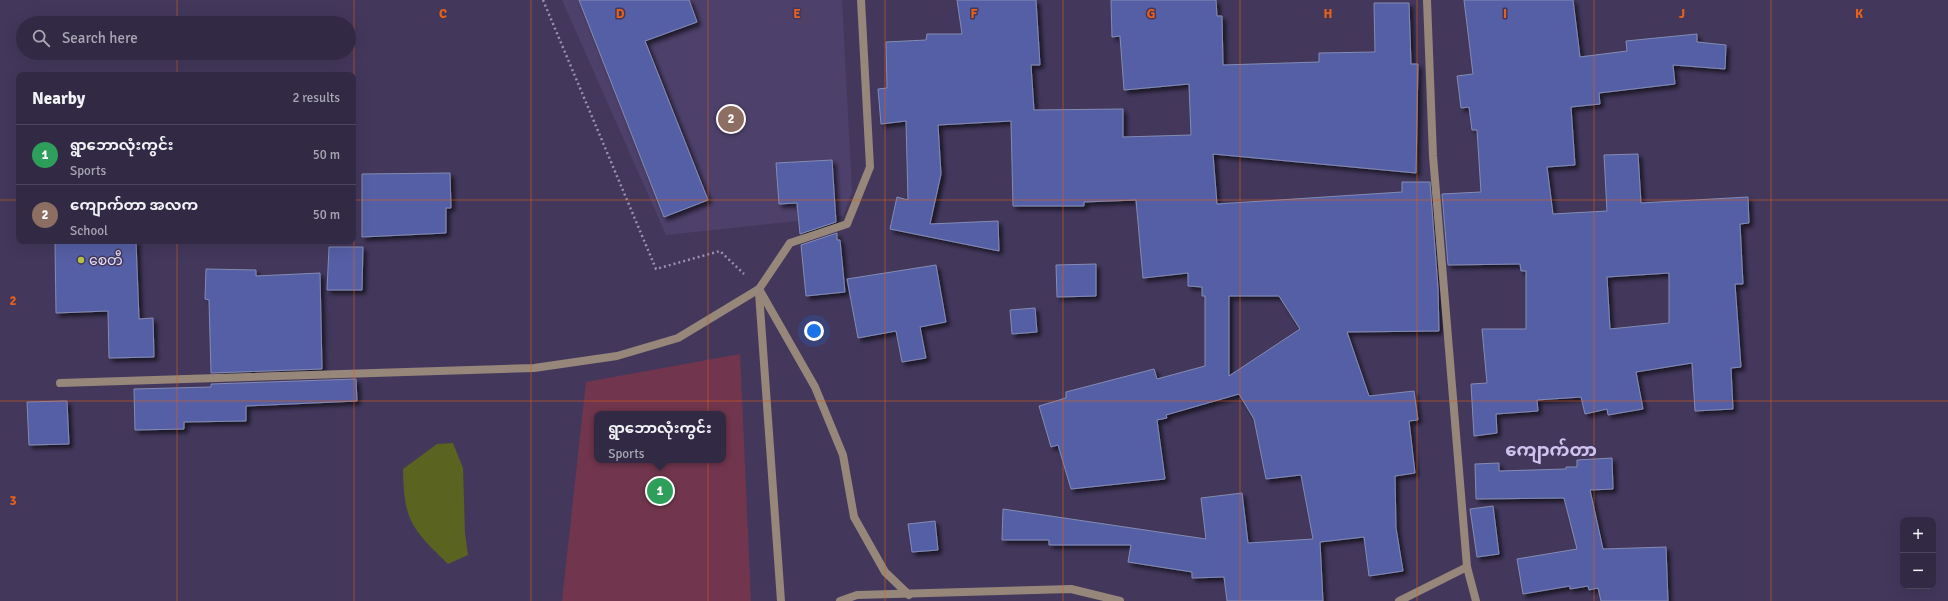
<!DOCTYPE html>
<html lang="en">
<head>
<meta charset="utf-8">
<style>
  body { margin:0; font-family:Signika,"Noto Sans Myanmar",sans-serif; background:#3d3650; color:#f1f3f6 }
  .controls { position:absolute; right:12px; bottom:12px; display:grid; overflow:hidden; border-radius:8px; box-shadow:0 4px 16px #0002 }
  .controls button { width:36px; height:36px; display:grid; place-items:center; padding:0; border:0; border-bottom:1px solid #4d465e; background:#322a45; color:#f1f3f6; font:20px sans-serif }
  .you { position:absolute; left:814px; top:331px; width:14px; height:14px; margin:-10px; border:3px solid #fff; border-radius:50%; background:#1a73e8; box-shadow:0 0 0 6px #1a73e833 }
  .badge { display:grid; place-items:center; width:26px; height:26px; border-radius:50%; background:#b2c34c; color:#fff; font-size:13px; font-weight:700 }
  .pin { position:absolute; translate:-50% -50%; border:2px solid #fff; box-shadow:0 1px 4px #0006 }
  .popup { position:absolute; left:594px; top:411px; width:132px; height:52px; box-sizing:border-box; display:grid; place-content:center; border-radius:8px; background:#322a45; filter:drop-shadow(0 1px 3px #0005); font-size:13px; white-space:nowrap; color:#a8a7b3 }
  .popup b { font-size:15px; color:#f1f3f6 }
  .popup::after { content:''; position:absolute; left:50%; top:100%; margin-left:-8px; border:8px solid transparent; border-top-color:#322a45 }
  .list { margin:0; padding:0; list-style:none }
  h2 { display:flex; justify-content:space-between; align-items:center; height:52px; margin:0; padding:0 16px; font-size:17px }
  h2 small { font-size:13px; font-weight:400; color:#a8a7b3 }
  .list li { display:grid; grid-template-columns:26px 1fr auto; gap:12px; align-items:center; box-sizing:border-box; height:60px; padding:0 16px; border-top:1px solid #4d465e }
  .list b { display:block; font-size:15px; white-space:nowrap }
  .list p { margin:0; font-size:13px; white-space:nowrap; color:#a8a7b3 }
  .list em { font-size:13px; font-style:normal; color:#a8a7b3 }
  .icon { flex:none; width:22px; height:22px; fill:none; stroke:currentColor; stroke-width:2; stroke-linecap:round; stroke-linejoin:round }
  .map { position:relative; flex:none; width:1948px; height:601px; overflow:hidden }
  .search { position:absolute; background:#322a45; box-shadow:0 4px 16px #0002; left:16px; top:16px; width:340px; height:44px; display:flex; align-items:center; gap:10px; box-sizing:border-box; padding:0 14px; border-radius:22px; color:#a8a7b3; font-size:15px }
  .panel { position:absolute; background:#322a45; box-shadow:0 4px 16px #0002; left:16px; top:72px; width:340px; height:172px; border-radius:8px }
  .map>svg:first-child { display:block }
  .built { fill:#4d406a }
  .pitch { fill:#71364d; fill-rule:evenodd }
  .water { fill:#5a6320 }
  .building { fill:#555ea5; stroke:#848bb4; fill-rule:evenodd; filter:url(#shadow) }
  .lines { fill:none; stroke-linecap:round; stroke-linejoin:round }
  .path { stroke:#9991ae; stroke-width:2.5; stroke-dasharray:2 3; stroke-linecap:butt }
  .street { stroke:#97867a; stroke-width:8 }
  .grid { fill:none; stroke:#e86018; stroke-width:1; stroke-opacity:0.55 }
  .poi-dot { fill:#b2c34c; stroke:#43385c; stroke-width:1.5 }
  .labels { text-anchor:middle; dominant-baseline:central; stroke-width:3; stroke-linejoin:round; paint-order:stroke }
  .poi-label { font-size:14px; fill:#e4dff5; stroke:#43385c; text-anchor:start }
  .district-label { font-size:18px; font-weight:bold; fill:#cfc4ef; stroke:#43385c }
  .grid-label { font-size:13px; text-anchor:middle; font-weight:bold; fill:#e86018; stroke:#43385c; stroke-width:3; stroke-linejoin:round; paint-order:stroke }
</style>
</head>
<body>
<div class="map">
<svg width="1948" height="601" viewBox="0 0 1948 601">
  <defs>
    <filter id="shadow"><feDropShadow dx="3.5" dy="3.5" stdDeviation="2" flood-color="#0009"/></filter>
  </defs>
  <rect width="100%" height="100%" fill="#43385c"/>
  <!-- built -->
  <polygon class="built" points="562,0 842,0 852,192 843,216 666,235"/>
  <!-- pitch -->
  <path class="pitch" d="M740,354L751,601H562L586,382ZM597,414H723V460H597Z"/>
  <!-- water -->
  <path class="water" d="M453,443L463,468L465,533L468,555L448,564C411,528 404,521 403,469L437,444Z"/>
  <!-- building -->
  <g class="building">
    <polygon points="579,0 689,0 697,22 645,41 708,200 664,217"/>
    <path d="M957,0H1036L1040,65H1031L1034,110L1123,109V137L1191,135L1189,84L1124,90L1120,36L1112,37L1111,0H1216L1217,16H1222L1223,65L1319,62V53L1375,52L1374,3H1409L1411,64H1418L1416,173L1213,154L1217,204L1402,192V182H1430L1438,288L1439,331L1347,332L1369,396L1414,391L1418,420L1409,421L1415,473L1395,476L1396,528L1403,571L1369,576L1364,537L1320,542L1323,601H1227L1224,577L1192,578V572L1128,562L1131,545H1049V540H1002L1003,509L1206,539L1201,498L1242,493L1248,543L1313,539L1301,475L1266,479L1254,419L1239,394L1166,415L1167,418L1157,420L1165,479L1071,489L1058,445L1051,447L1039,406L1066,398V392L1154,369L1157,379L1205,366V296H1202V287L1188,286V273L1143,278L1136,200L1084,202V206H1013L1011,121L938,125L941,174L930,224L998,221L999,251L890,229L897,197L908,200L906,121L881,124L878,89L887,88L886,42L926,40L927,34H962ZM1229,296H1279L1300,329L1229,376Z"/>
    <path d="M1464,0H1573L1580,57L1627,51L1626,41L1697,34V42L1726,45L1725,69L1673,65L1675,84L1599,93L1600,104L1571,107L1575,165L1547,167L1553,214L1607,211L1604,155L1638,154L1641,203L1748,197L1749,223L1740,224L1743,284H1735L1741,367L1731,368L1733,409L1695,411L1692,363L1636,372L1643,409L1608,415L1607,409L1585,414L1581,397L1537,400L1538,411L1496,414L1497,433L1474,436L1471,384L1487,383L1482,329H1526V271H1521L1520,264L1448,265L1442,194L1481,192L1477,130H1472L1469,107L1461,108L1457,76L1473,74ZM1669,273V323L1610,329L1607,277Z"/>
    <polygon points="832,160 836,222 800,234 797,203 779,204 776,163"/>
    <polygon points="450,173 451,208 446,208 446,233 362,237 362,174"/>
    <polygon points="837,233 837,240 840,240 845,292 806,296 801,245"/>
    <polygon points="55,241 136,241 139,319 153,318 154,357 109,358 108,311 56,313"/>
    <polygon points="329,247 363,247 362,290 327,290"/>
    <polygon points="1096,264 1096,296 1057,297 1056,265"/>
    <polygon points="936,265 946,322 920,327 926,358 902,362 896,331 858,338 847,279"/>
    <polygon points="206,269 256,270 256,276 320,273 322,369 211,373 209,300 205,299"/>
    <polygon points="1035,308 1037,332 1012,334 1010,310"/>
    <polygon points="356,379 357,401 246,406 246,421 184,422 184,429 135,430 134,389 211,387 211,384"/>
    <polygon points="63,401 67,401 69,444 29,445 27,402"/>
    <polygon points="1612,458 1613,489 1590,490 1603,549 1666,547 1668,601 1601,601 1598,588 1589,590 1588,586 1570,589 1570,586 1523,594 1517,559 1577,549 1564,498 1476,499 1475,464 1499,463 1499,471 1566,469 1566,467 1577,467 1577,460"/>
    <polygon points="1493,506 1499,554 1477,557 1470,509"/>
    <polygon points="935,521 938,550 912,552 908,524"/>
  </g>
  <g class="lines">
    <!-- path -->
    <polyline class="path" points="543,0 656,269 720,251 744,274"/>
    <!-- street -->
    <g class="street">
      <polyline points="1427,0 1433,156 1467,567 1476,601"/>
      <polyline points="759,289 815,387 843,455 854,517 885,572 909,595"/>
      <polyline points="759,293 781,601"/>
      <polyline points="60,383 534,368 617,356 678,338 759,289 790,243 847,224 870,167 861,0"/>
      <polyline points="840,601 857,595 1071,589 1120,601"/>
      <polyline points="1399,601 1467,567"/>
    </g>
  </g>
  <!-- grid -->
  <path class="grid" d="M177,0V23M354,0V601M531,0V601M708,0V601M885,0V601M1063,0V601M1240,0V601M1417,0V601M1594,0V601M1771,0V601M177,53V75M0,200H19M353,200H1948M177,241V601M0,401H1948"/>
  <!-- markers -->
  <circle class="poi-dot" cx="81" cy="260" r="4"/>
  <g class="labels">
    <!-- poi labels -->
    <g class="poi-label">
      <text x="89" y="260">စေတီ</text>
    </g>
    <!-- district labels -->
    <g class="district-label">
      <text x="1551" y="450">ကျောက်တာ</text>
    </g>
  </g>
  <g class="grid-label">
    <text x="443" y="18">C</text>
    <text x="620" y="18">D</text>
    <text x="797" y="18">E</text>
    <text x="974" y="18">F</text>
    <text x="1151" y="18">G</text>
    <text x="1328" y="18">H</text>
    <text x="1505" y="18">I</text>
    <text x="1682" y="18">J</text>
    <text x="1859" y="18">K</text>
    <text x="13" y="305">2</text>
    <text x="13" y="505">3</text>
  </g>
</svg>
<div class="controls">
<button>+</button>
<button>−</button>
</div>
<div class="you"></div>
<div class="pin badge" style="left:660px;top:491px;background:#2e9e5b">1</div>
<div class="popup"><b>ရွာဘောလုံးကွင်း</b>Sports</div>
<div class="pin badge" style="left:731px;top:119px;background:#8d6e63">2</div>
<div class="search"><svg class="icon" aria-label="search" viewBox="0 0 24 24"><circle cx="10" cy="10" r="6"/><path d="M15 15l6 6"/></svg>Search here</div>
<section class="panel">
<h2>Nearby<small>2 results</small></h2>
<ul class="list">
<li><span class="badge" style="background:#2e9e5b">1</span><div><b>ရွာဘောလုံးကွင်း</b><p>Sports</p></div><em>50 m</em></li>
<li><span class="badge" style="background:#8d6e63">2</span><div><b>ကျောက်တာ အလက</b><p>School</p></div><em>50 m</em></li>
</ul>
</section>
</div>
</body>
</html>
